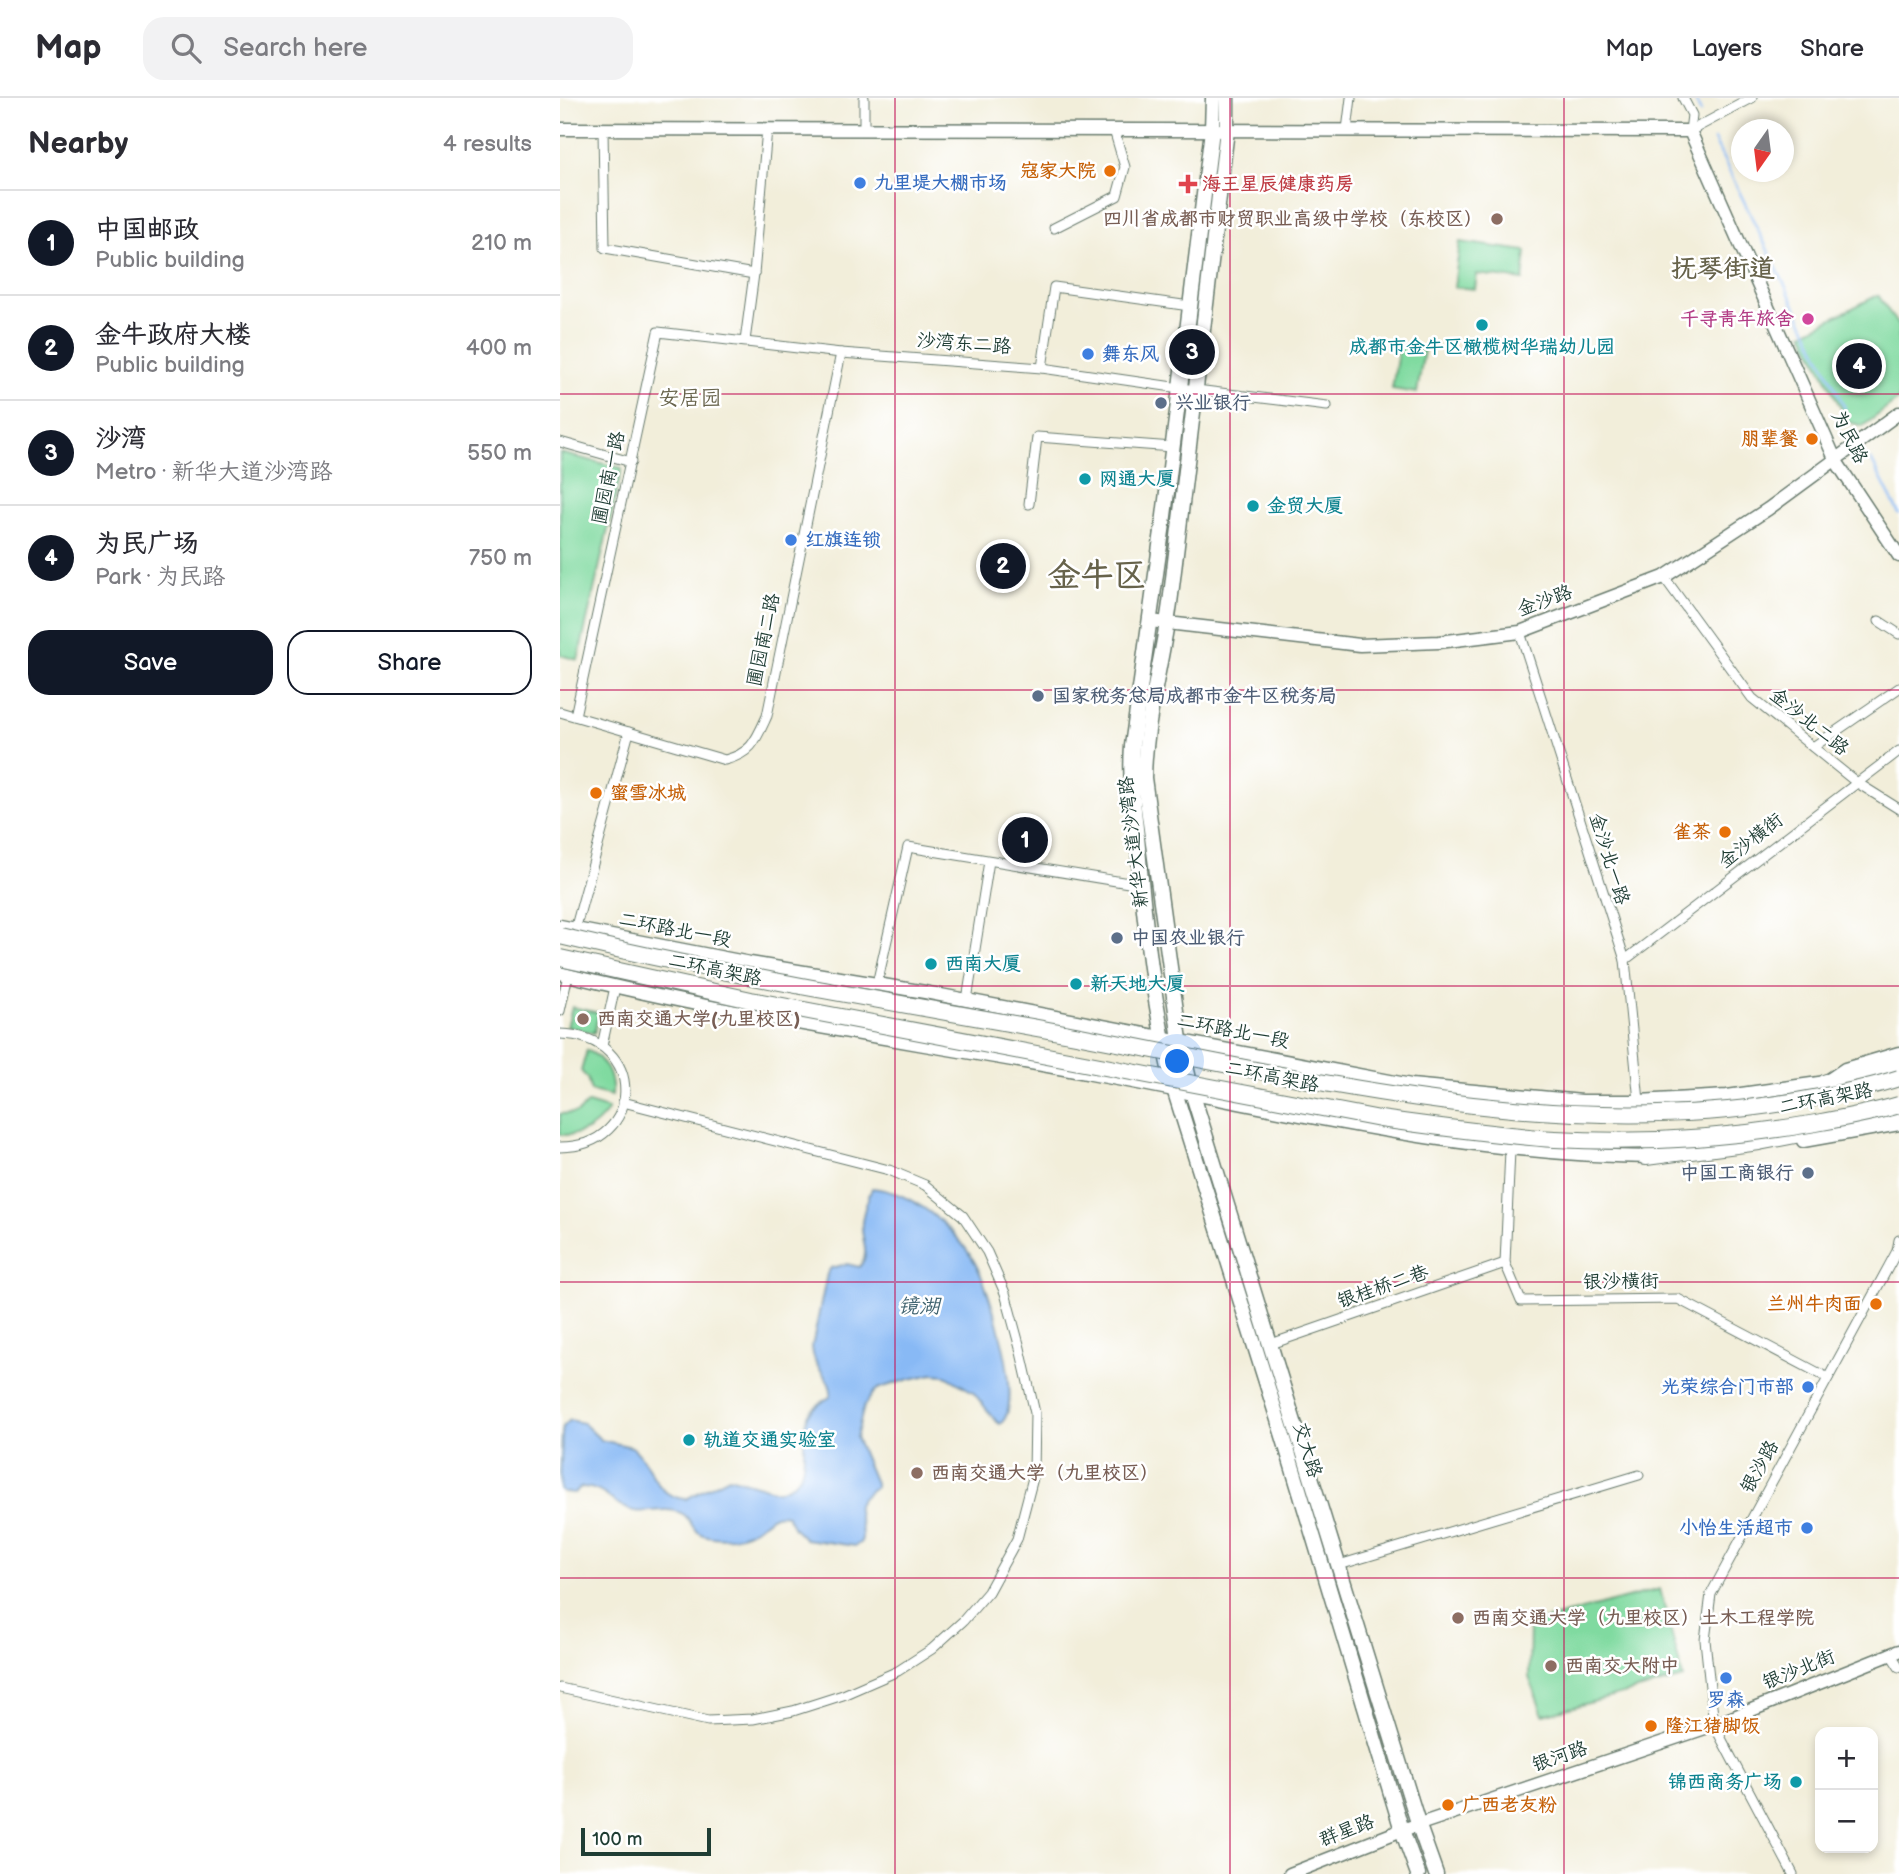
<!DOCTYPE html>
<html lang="en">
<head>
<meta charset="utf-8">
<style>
  body { margin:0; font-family:"Balsamiq Sans","LXGW WenKai TC",sans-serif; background:#f2f2f3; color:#2b2b33 }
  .controls { position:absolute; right:21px; bottom:21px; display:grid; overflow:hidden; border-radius:14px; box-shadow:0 4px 10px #0003 }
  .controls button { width:63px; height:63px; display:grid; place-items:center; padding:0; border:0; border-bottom:2px solid #e1e1e2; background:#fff; color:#2b2b33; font:35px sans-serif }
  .compass { position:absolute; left:1171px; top:21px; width:63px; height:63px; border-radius:50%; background:#fff; box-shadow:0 4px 10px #0003; rotate:194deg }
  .scale { position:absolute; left:21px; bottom:18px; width:130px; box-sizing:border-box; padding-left:7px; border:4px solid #1f3d34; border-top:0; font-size:19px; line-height:24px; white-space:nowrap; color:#1f3d34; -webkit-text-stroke:5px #fff; paint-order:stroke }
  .you { position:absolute; left:618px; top:964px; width:24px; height:24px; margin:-18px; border:5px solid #fff; border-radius:50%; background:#1a73e8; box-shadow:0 0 0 10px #1a73e833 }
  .badge { display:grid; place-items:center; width:46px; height:46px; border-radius:50%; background:#111827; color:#fff; font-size:23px; font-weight:700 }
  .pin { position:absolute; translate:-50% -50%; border:4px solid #fff; box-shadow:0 2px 7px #0006 }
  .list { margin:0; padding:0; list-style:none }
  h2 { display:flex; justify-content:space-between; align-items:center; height:91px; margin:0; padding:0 28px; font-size:30px }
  h2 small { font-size:23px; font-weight:400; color:#7c7c81 }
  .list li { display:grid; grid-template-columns:46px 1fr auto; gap:21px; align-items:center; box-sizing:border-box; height:105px; padding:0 28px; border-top:2px solid #e1e1e2 }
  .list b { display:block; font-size:26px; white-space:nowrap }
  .list p { margin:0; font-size:23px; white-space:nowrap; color:#7c7c81 }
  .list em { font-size:23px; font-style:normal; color:#7c7c81 }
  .actions { display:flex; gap:14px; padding:21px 28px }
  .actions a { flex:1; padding:16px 0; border:2px solid #111827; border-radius:21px; text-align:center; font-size:24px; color:#111827 }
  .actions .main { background:#111827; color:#fff }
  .icon { flex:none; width:38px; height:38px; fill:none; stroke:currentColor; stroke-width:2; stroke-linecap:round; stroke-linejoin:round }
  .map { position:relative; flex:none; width:1339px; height:1776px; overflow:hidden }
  header { display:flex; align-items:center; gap:42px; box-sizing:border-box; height:98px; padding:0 35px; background:#fff; border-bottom:2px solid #e1e1e2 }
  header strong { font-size:33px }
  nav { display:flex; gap:38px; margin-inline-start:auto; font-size:24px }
  .search { width:490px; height:63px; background:#f2f2f3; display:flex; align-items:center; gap:18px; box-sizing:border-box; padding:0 24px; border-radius:21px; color:#7c7c81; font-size:26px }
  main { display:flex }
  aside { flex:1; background:#fff }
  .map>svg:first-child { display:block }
  .green { fill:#80daa0; stroke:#508c6a; stroke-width:2 }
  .water { fill:#88b9f5; stroke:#547b94; stroke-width:2 }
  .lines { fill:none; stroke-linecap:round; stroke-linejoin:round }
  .stream { stroke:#88b9f5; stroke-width:2.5 }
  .street-casing { stroke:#697b6e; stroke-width:11 }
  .secondary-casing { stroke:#697b6e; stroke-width:15 }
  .primary-casing { stroke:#697b6e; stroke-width:17 }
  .highway-casing { stroke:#697b6e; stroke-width:18 }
  .street { stroke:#fff; stroke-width:9 }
  .secondary { stroke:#fff; stroke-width:12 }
  .primary { stroke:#fff; stroke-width:14 }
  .highway { stroke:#fff; stroke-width:16 }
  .highway-bridge-casing { stroke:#697b6e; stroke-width:18; stroke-linecap:butt }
  .highway-bridge { stroke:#fff; stroke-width:16 }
  .grid { fill:none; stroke:#c2185b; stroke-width:2; stroke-opacity:0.55 }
  .food-dot { fill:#e8710a; stroke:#fff; stroke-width:2.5 }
  .shop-dot { fill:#3f7fe0; stroke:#fff; stroke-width:2.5 }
  .health-dot { fill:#e0444e; stroke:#fff; stroke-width:2.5 }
  .education-dot { fill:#8d6e63; stroke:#fff; stroke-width:2.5 }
  .hotel-dot { fill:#d1479c; stroke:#fff; stroke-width:2.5 }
  .culture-dot { fill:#0f9aa8; stroke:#fff; stroke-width:2.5 }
  .service-dot { fill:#5c6f8a; stroke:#fff; stroke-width:2.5 }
  .labels { text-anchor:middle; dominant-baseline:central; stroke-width:5; stroke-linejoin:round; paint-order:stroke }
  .food-label { font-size:19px; font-weight:bold; fill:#c56008; stroke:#fff; text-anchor:end }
  .shop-label { font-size:19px; font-weight:bold; fill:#366cbe; stroke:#fff; text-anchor:start }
  .health-label { font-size:19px; font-weight:bold; fill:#be3a42; stroke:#fff; text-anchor:start }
  .education-label { font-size:19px; font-weight:bold; fill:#785e54; stroke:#fff; text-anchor:start }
  .hotel-label { font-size:19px; font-weight:bold; fill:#b23c85; stroke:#fff; text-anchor:end }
  .street-label { font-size:19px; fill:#1f3d34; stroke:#fff }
  .culture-label { font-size:19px; font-weight:bold; fill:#0d838f; stroke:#fff; text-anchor:start }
  .service-label { font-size:19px; font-weight:bold; fill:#4e5e75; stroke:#fff; text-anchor:start }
  .neighbourhood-label { font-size:21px; fill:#67634b; stroke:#fff }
  .water-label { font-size:21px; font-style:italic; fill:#3e626e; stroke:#fff }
  .district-label { font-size:26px; font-weight:bold; fill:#67634b; stroke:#fff }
  .town-label { font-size:33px; font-weight:bold; fill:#67634b; stroke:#fff }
</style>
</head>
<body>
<header>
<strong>Map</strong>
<div class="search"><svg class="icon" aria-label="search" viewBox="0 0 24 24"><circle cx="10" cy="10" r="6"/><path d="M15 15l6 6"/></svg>Search here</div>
<nav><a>Map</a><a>Layers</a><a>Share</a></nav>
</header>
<main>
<aside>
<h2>Nearby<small>4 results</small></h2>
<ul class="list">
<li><span class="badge">1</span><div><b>中国邮政</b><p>Public building</p></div><em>210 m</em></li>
<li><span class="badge">2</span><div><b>金牛政府大楼</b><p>Public building</p></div><em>400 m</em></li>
<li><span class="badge">3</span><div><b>沙湾</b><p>Metro · 新华大道沙湾路</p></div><em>550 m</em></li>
<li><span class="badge">4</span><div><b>为民广场</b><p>Park · 为民路</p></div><em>750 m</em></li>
</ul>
<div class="actions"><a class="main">Save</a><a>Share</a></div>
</aside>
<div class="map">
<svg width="1339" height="1776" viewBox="0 0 1339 1776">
  <rect width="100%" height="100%" fill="#fff"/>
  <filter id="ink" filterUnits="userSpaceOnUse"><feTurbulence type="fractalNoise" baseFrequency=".0143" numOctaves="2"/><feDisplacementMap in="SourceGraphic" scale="14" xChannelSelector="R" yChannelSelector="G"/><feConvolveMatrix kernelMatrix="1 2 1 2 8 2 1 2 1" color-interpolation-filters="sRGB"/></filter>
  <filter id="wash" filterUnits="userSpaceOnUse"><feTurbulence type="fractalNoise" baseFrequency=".00686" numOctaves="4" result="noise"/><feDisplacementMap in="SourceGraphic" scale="28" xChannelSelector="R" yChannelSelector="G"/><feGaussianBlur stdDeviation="1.57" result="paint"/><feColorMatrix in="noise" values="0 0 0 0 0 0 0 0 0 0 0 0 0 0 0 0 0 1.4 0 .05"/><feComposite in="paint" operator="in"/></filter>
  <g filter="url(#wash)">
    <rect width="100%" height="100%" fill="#f2eeda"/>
    <!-- green -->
    <g class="green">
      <polygon points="900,144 966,153 963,182 917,176 915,191 894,189"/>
      <polygon points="1318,197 1339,229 1339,301 1303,328 1288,324 1243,235"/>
      <polygon points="839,248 864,252 857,295 832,291"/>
      <polygon points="0,355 62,370 18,562 0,557"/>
      <polygon points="12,909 39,915 34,935 7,929"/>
      <path d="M27,952C45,961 54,978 52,998L31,993L27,980L21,973Z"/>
      <path d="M28,1005L48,1011V1013C35,1030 22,1038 0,1037V1016L17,1015Z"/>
      <polygon points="1100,1491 1123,1580 983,1617 969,1579 970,1526"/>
    </g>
    <!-- water -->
    <path class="water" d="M312,1090C353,1094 393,1128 414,1163C429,1188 467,1306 440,1326L436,1323L413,1294L384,1277L373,1276L350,1281L320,1290L315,1293L304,1308L296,1340L315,1385V1389C285,1411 303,1412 302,1441L300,1445L295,1448L245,1441L234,1430L227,1417C211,1413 207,1424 195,1431C181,1439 168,1441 153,1439C128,1437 134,1420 121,1415C105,1408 90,1416 74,1413C52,1408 45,1389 21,1389L14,1395L3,1394L0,1392L2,1336L3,1329L10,1322L23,1325L41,1342L72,1349C93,1365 93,1400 126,1401L169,1379L217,1393C260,1382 235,1343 249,1316C254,1308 263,1304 271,1298C273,1279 253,1273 252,1249L267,1176L271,1170L287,1166L299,1169C312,1155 300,1141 302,1124C303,1113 308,1100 312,1090Z"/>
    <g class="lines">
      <!-- stream -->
      <g class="stream">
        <polyline points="1134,0 1141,15"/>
        <polyline points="1154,42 1285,310"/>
        <polyline points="1311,361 1339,416"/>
      </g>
    </g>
  </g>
  <g filter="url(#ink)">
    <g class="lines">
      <defs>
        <g id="street">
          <polyline points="1123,0 1132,17 1130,33"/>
          <polyline points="43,31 45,150 194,176"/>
          <polyline points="304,32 304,0"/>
          <polyline points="787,32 791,0"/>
          <polyline points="1130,33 1192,0"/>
          <polyline points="494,130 557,98 565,69 554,32"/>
          <polyline points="185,243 194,176 207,31"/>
          <polyline points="482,270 494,189 630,208"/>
          <polyline points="0,344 71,364"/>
          <polyline points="469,406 477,339 613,349"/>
          <polyline points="1104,479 1192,600 1296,684 1339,711"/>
          <polyline points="1319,523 1339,536"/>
          <polyline points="960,534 1065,862 1079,1003"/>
          <path d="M0,614L165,662C192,655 196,642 207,618L281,255"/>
          <polyline points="15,618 98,234 281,255 482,270 620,290 767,308"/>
          <polyline points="1253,649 1339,590"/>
          <polyline points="15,832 69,634"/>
          <polyline points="1065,862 1339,653"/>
          <polyline points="317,886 348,749 581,787"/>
          <polyline points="407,902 429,763"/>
          <polyline points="0,913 8,877"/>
          <path d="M0,936C88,938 85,1049 0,1049"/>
          <polyline points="42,948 55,889"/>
          <polyline points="950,1052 945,1165 961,1203 1118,1201 1268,1280"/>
          <polyline points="711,1246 945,1165"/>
          <polyline points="779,1467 1079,1377"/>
          <polyline points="1330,1555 1339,1569"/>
          <polyline points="0,1590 148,1623 193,1621 233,1613 283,1597 338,1573 372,1551 403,1523 428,1494 457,1441 474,1376 475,1315 460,1250 445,1195 427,1154 403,1118 365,1087 329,1072 63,1004"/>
          <polyline points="1233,1776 1154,1627 1145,1542 1151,1496 1337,1153 1339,1142"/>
        </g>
        <g id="secondary">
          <polyline points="0,31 1130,33 1276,363 1339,458"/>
          <polyline points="590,523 800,547 879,544 960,534 1104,479 1208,411 1339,315"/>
          <polyline points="0,828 190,865 365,894 851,987 1022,1003 1079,1003 1167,998 1266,984 1285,971 1339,955"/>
          <path d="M0,875C175,920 354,943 531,976C719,1011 900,1057 1093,1059"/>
          <polyline points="1243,1043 1339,1026"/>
          <polyline points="730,1776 842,1732 1154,1627 1339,1553"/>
        </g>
        <g id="primary">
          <path d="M653,0L652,32L603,426L572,648C569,688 576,722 579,761C586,838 595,916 614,991L723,1338L842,1732L858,1776"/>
          <path d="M667,0V32C649,187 631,342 611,497C604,558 585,619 584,680L620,942L632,994L859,1728L876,1776"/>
        </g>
        <g id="highway">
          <polyline points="1266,984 1316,975 1339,967"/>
          <polyline points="1086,1059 1199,1044 1339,1017"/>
        </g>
      </defs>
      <!-- street casing -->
      <use href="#street" class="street-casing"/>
      <!-- secondary casing -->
      <use href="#secondary" class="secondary-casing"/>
      <!-- primary casing -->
      <use href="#primary" class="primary-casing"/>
      <!-- highway casing -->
      <use href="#highway" class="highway-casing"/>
      <!-- street -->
      <use href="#street" class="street"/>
      <!-- secondary -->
      <use href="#secondary" class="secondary"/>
      <!-- primary -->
      <use href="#primary" class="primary"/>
      <!-- highway -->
      <use href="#highway" class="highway"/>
      <defs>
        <g id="highway-bridge">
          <path d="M0,838C168,878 340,905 510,936C752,981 1006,1048 1253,1000C1282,995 1311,989 1339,980"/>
          <path d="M0,860L191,902L820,1021C878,1029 936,1037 995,1041C1082,1046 1170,1040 1256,1025C1284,1020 1312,1015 1339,1007"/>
        </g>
      </defs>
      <!-- highway-bridge casing -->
      <use href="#highway-bridge" class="highway-bridge-casing"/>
      <!-- highway-bridge -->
      <use href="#highway-bridge" class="highway-bridge"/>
    </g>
  </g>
  <!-- grid -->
  <path class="grid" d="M335,0V1776M670,0V1776M1004,0V1776M0,296H1339M0,592H1339M0,888H1339M0,1184H1339M0,1480H1339"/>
  <!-- markers -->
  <g class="food-dot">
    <circle cx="550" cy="73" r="7"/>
    <circle cx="1252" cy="341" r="7"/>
    <circle cx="36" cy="695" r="7"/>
    <circle cx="1165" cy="734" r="7"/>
    <circle cx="1316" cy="1206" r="7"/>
    <circle cx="1091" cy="1628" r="7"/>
    <circle cx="888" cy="1707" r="7"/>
  </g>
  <g class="shop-dot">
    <circle cx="300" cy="85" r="7"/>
    <circle cx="528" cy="256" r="7"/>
    <circle cx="231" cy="442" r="7"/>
    <circle cx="1248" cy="1289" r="7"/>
    <circle cx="1247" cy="1430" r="7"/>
    <circle cx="1166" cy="1580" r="7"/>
  </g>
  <path class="health-dot" d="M624.5 75.5h7v7h7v7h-7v7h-7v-7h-7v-7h7z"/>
  <g class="education-dot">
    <circle cx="937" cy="121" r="7"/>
    <circle cx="23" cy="921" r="7"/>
    <circle cx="357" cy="1375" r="7"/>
    <circle cx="898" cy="1520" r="7"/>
    <circle cx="991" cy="1568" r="7"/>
  </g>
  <circle class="hotel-dot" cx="1248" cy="221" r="7"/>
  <g class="culture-dot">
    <circle cx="922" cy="227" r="7"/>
    <circle cx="525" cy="381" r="7"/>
    <circle cx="693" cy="408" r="7"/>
    <circle cx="371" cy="866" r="7"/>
    <circle cx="516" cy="886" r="7"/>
    <circle cx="129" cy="1342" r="7"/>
    <circle cx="1236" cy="1684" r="7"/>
  </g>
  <g class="service-dot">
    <circle cx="601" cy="305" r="7"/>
    <circle cx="478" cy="598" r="7"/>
    <circle cx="557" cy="840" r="7"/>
    <circle cx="1248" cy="1075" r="7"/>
  </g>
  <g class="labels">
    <!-- food labels -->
    <g class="food-label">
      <text x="536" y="73">寇家大院</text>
      <text x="1238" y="341">朋辈餐</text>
      <text x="50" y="695" text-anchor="start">蜜雪冰城</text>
      <text x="1151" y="734">雀茶</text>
      <text x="1302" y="1206">兰州牛肉面</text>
      <text x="1105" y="1628" text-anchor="start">隆江猪脚饭</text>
      <text x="902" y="1707" text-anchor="start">广西老友粉</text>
    </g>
    <!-- shop labels -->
    <g class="shop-label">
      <text x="314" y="85">九里堤大棚市场</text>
      <text x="542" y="256">舞东风</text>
      <text x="245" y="442">红旗连锁</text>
      <text x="1234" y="1289" text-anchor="end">光荣综合门市部</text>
      <text x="1233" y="1430" text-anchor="end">小怡生活超市</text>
      <text x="1166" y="1602" text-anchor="middle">罗森</text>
    </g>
    <!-- health labels -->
    <g class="health-label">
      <text x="642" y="86">海王星辰健康药房</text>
    </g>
    <!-- education labels -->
    <g class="education-label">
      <text x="923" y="121" text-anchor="end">四川省成都市财贸职业高级中学校（东校区）</text>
      <text x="37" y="921">西南交通大学(九里校区)</text>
      <text x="371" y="1375">西南交通大学（九里校区）</text>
      <text x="912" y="1520">西南交通大学（九里校区）土木工程学院</text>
      <text x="1005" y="1568">西南交大附中</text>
    </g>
    <!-- hotel labels -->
    <g class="hotel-label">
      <text x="1234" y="221">千寻青年旅舍</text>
    </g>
    <!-- street labels -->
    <g class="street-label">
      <text transform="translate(404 246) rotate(4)">沙湾东二路</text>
      <text transform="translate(1289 339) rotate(63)">为民路</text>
      <text transform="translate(49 380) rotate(-78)">圃园南一路</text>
      <text transform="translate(985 503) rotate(-20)">金沙路</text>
      <text transform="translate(204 542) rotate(-78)">圃园南二路</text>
      <text transform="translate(1249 624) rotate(39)">金沙北二路</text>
      <text transform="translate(1191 743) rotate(-38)">金沙横街</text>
      <text transform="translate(574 744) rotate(-97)">新华大道沙湾路</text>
      <text transform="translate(1049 761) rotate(73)">金沙北一路</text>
      <text transform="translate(115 832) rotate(11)">二环路北一段</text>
      <text transform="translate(155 872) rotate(12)">二环高架路</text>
      <text transform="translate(673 933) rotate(11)">二环路北一段</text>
      <text transform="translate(712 979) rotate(11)">二环高架路</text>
      <text transform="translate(1266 1001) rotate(-11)">二环高架路</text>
      <text transform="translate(1061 1184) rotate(-1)">银沙横街</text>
      <text transform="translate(823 1189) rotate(-19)">银桂桥二巷</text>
      <text transform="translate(747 1352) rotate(73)">交大路</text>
      <text transform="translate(1200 1369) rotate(-61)">银沙路</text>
      <text transform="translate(1239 1572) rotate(-22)">银沙北街</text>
      <text transform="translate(1000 1659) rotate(-19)">银河路</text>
      <text transform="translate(787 1733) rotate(-21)">群星路</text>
    </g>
    <!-- culture labels -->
    <g class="culture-label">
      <text x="922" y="249" text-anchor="middle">成都市金牛区橄榄树华瑞幼儿园</text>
      <text x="539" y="381">网通大厦</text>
      <text x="707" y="408">金贸大厦</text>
      <text x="385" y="866">西南大厦</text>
      <text x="530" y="886">新天地大厦</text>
      <text x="143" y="1342">轨道交通实验室</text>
      <text x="1222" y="1684" text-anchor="end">锦西商务广场</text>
    </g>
    <!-- service labels -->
    <g class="service-label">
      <text x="615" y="305">兴业银行</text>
      <text x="492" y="598">国家税务总局成都市金牛区税务局</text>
      <text x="571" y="840">中国农业银行</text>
      <text x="1234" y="1075" text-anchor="end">中国工商银行</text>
    </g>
    <!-- neighbourhood labels -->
    <g class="neighbourhood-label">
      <text x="130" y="300">安居园</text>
    </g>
    <!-- water labels -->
    <g class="water-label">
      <text x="359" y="1208">镜湖</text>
    </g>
    <!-- district labels -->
    <g class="district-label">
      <text x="1163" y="171">抚琴街道</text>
    </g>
    <!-- town labels -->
    <g class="town-label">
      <text x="537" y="478">金牛区</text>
    </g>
  </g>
</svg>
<div class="controls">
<button>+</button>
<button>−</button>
</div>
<svg class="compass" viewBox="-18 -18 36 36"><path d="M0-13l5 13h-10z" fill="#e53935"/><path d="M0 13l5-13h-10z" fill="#7c7c81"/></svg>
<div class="scale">100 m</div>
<div class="you"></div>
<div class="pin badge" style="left:465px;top:742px">1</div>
<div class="pin badge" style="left:443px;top:468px">2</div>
<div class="pin badge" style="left:632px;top:254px">3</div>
<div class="pin badge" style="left:1299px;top:268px">4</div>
</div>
</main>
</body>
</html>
